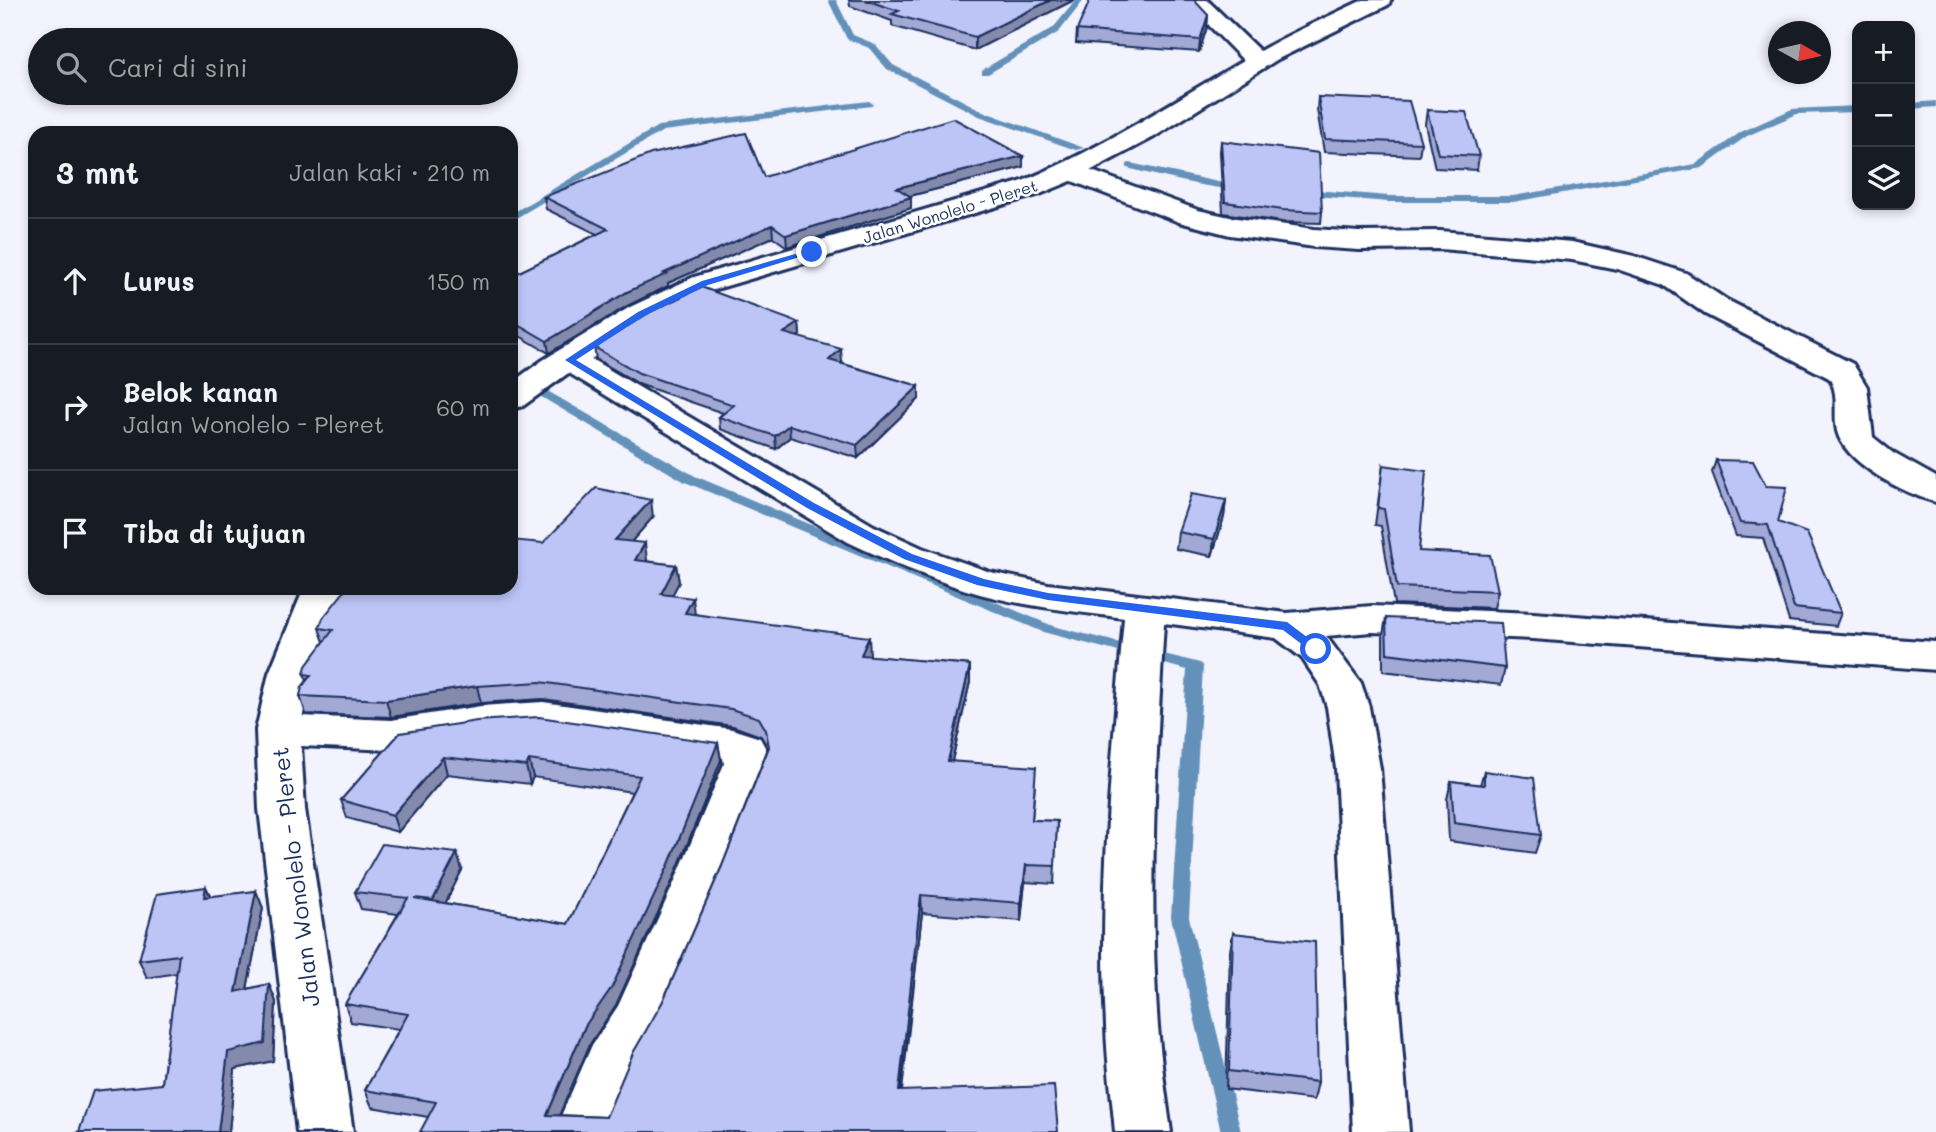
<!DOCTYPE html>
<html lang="id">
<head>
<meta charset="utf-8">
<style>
  body { margin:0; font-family:Mali,sans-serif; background:#20242c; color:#f1f3f6 }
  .controls { position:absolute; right:21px; top:21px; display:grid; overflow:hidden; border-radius:14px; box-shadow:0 4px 10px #0003 }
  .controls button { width:63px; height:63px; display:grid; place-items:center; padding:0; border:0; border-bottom:2px solid #363941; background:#171b24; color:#f1f3f6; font:35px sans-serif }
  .compass { position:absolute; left:1768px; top:21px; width:63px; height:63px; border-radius:50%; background:#171b24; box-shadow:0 4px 10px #0003; rotate:98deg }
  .stop { position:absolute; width:21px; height:21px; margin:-16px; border:5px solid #2563eb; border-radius:50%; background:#fff }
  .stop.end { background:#2563eb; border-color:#fff; box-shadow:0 2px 7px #0008 }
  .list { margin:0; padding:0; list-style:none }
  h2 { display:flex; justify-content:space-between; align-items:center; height:91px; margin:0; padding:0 28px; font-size:30px }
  h2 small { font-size:23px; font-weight:400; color:#9ea1a6 }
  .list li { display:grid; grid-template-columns:46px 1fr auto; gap:21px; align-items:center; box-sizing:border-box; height:126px; padding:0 28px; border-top:2px solid #363941 }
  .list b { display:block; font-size:26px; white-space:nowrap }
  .list p { margin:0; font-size:23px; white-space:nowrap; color:#9ea1a6 }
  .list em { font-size:23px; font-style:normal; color:#9ea1a6 }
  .icon { flex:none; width:38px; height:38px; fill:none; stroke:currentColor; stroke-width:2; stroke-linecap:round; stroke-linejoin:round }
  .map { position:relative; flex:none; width:1936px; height:1132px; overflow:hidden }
  .search { position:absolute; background:#171b24; box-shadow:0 4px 10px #0003; left:28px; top:28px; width:490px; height:77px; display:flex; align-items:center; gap:18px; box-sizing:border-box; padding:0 24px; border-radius:38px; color:#9ea1a6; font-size:26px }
  .panel { position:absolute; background:#171b24; box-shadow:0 4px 10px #0003; left:28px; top:126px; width:490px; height:469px; border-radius:21px }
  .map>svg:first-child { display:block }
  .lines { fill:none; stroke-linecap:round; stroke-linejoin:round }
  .stream { fill:#6491b9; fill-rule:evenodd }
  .street-casing { stroke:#1b2f5e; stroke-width:6 }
  .secondary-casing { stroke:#1b2f5e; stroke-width:6 }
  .street { fill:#fff; fill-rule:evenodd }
  .secondary { fill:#fff; fill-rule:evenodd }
  .wall { fill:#a2a9d4; stroke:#1b2f5e; stroke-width:2 }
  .shaded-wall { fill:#848aac; stroke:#1b2f5e; stroke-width:2 }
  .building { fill:#bcc5f6; stroke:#1b2f5e; stroke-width:2 }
  .route { fill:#2563eb }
  .labels { text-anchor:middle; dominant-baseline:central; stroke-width:5; stroke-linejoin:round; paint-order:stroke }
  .far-street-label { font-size:16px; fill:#1b2f5e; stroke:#fff }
  .near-street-label { font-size:23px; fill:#1b2f5e; stroke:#fff }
</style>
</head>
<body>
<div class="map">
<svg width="1936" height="1132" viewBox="0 0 1936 1132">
  <rect width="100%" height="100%" fill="#f2f3fd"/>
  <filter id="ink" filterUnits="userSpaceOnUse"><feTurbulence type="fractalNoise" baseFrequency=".0143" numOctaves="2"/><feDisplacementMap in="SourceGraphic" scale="14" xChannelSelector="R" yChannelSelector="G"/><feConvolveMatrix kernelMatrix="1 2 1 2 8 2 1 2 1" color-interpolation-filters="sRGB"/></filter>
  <g filter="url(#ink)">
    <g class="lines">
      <!-- stream -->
      <g class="stream">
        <polygon points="828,0 836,0 853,35 875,44 893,65 985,112 1084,148 1076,150 979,116 887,69 869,48 847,39"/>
        <polygon points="1076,0 1084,0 1059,32 988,74 982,74 982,70 1053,28"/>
        <polygon points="869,101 873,104 872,106 663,131 511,221 511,214 658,126"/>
        <polygon points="1936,101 1936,107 1910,109 1910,103"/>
        <polygon points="1857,106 1857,112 1797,114 1747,136 1702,168 1513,202 1389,202 1303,195 1298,192 1303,189 1389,196 1513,196 1696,164 1741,132 1792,109"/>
        <path d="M1130,163L1218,182L1241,184L1246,187C1233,196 1147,173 1127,168V164Z"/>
        <polygon points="511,370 695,476 1053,626 1200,663 1203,667 1189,917 1241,1132 1221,1132 1171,917 1187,670 1043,632 685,482 511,379"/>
      </g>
      <defs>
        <g id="street">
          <polygon points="1184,0 1207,0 1265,56 1269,61 1265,66 1249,66"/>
          <path d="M1073,164L1198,210L1230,217L1314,229L1359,232L1440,231L1572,242L1634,256L1686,273L1727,300L1853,364L1867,387L1873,437L1893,453L1936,477V502C1906,494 1845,464 1837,431C1833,413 1840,394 1829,378L1705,314L1664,285L1617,269L1572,260L1440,249L1359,250L1314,247L1230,235L1179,222L1064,178L1060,172L1064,166Z"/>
          <path d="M570,350L581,353L874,526L922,548L990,572L1048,584L1287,613L1372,606L1533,613L1936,642V670L1533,639L1372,632L1326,636L1361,683L1369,707L1380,768L1409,1132H1353L1336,768L1327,707L1320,685L1302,658L1276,638L1164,623C1156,757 1148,893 1158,1027C1161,1062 1166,1097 1171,1132H1115C1112,1097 1107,1062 1106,1026C1099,891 1112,753 1124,618C1072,611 1017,606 966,590C926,577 886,560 848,542L559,367L554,360L559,353Z"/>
          <polygon points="543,702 732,729 760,738 766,749 768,764 722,883 664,1018 634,1070 610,1132 554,1132 592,1045 618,1006 674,883 724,764 723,758 543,732 481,736 391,750 278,745 263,741 256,730 263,719 278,715 391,720 481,706"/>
        </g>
        <g id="secondary">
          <path d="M1363,0H1391L1388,5L1278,59L1154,137L1069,182L1040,194L716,289L652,321L567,374L523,406L511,409V383L543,360L630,307L694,277L1020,182C1105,148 1179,97 1258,52C1292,32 1328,17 1363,0Z"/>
          <polygon points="304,588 344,588 311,673 300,730 305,809 353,1132 297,1132 259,809 256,730 269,673"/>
        </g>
      </defs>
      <!-- street casing -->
      <use href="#street" class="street-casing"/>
      <!-- secondary casing -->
      <use href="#secondary" class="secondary-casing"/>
      <!-- street -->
      <use href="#street" class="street"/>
      <!-- secondary -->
      <use href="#secondary" class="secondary"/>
    </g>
    <!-- wall -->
    <g class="wall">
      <polygon points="849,0 1074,0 975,50 892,26 892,21 850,6"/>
      <polygon points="1208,15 1207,27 1199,52 1076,43 1077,30"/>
      <polygon points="1318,97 1421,143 1419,156 1324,152 1317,110"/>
      <polygon points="1427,110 1479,156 1477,170 1435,168 1425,124"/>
      <polygon points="1221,141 1322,212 1321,223 1282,222 1223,213 1220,152"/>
      <polygon points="1023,167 910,196 911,208 787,247 773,237 668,283 668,286 629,305 549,353 511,331 511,276 597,234 546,209 544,197 764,177"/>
      <polygon points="799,323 800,335 798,337 842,362 840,363 919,386 919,399 858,458 790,437 776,449 720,429 719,417 723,413 641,385 596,359 594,347"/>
      <polygon points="1716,460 1778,522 1841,613 1836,626 1789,621 1763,538 1736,536 1712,472"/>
      <polygon points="1383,465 1419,551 1498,591 1494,608 1394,604 1381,526 1375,525"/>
      <polygon points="1226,500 1224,517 1212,556 1176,549 1178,532"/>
      <polygon points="653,517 631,542 647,560 646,561 676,565 679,582 672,595 695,614 870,655 870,656 970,665 970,682 952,761 1035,785 1032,820 1057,821 1054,884 1025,882 1021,921 922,913 902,1091 1058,1132 428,1117 372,1107 365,1090 399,1029 351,1022 345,1004 398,914 361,909 355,892 462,870 445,903 568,924 632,792 533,777 530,784 447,774 398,832 347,818 341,800 400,733 718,743 721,760 672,882 616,1005 590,1044 559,1115 606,1117 663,1001 722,866 768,748 761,736 733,726 543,699 481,703 391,717 306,714 300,696 307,680 304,674 324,642 319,628 543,543"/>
      <polygon points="1386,618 1505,668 1501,685 1383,671 1383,635"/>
      <polygon points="1484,771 1541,835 1535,853 1449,841 1447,799 1451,781 1480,785"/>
      <polygon points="206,887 211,897 256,891 263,908 247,989 269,984 276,1002 273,1061 235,1069 229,1132 79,1132 162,1084 177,973 147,978 139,960"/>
      <polygon points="1233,933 1318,1082 1314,1100 1226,1089 1230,951"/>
    </g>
    <!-- shaded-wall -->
    <g class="shaded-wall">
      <polygon points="1051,0 1074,0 975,50 975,37"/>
      <polygon points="1208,15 1207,27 1199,52 1200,40"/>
      <polygon points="1023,156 1023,167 898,199 897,188"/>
      <polygon points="911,197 911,208 787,247 786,235"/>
      <polygon points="772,225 773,237 668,283 668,286 629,305 549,353 547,341 627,292 664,273"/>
      <polygon points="799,323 800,335 785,345 784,333"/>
      <polygon points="841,349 842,362 829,372 829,360"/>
      <polygon points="919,386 919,399 858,458 857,445"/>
      <polygon points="789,425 790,437 776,449 775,436"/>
      <polygon points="651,500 653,517 618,557 615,540"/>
      <polygon points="1226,500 1224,517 1212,556 1214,539"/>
      <polygon points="645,543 647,560 638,577 635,560"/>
      <polygon points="676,565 679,582 664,611 661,594"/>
      <polygon points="693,598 695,615 685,613"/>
      <polygon points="869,637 870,655 862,672 861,655"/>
      <polygon points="970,665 970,682 948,778 948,761"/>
      <polygon points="477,686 481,703 391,717 386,700"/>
      <polygon points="718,743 721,760 672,882 616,1005 590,1044 552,1132 547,1115 585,1026"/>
      <polygon points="443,757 447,774 398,832 393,815"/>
      <polygon points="529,760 533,777 530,784 526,766"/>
      <polygon points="457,853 462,870 438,918 433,900"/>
      <polygon points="1026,865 1025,882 1021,921 1021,903"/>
      <polygon points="206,887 214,904 204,897"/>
      <polygon points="256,891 263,908 243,1009 236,992"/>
      <polygon points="921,895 922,913 899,1109 899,1091"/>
      <polygon points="269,984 276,1002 273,1061 235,1069 229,1132 218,1132 228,1052"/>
    </g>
    <!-- building -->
    <g class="building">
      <polygon points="865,0 1051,0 975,37 892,14 899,11"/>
      <polygon points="1090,0 1194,0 1208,15 1200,40 1077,30"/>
      <polygon points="1318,97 1409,101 1421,143 1325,139"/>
      <polygon points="1427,110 1466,112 1479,156 1438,154"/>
      <polygon points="953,118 1023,156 897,188 911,197 786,235 772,225 664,273 667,274 627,292 547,341 511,320 511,276 608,229 544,197 651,154 746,133 764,177"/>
      <polygon points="1221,141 1319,153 1322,212 1283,210 1225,202"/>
      <polygon points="701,287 799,323 784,333 841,349 829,360 919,386 857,445 789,425 775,436 719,417 734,405 639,373 594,347 652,311"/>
      <polygon points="1716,460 1753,461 1766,486 1787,487 1778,522 1807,533 1841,613 1794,608 1768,525 1740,523"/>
      <polygon points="1383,465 1426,471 1419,551 1490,555 1498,591 1397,587 1384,509 1378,508"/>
      <polygon points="596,488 651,500 615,540 645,543 635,560 676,565 661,594 693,598 685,613 869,637 861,655 970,665 948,761 1036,767 1032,820 1057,821 1055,866 1026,865 1021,903 921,895 899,1091 1054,1086 1058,1132 420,1132 436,1102 365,1090 408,1014 345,1004 408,898 355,892 382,844 457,853 433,900 414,898 568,924 640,776 529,760 526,766 443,757 393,815 341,800 400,733 477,721 539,717 718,743 669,864 612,987 585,1026 547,1115 606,1117 633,1053 663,1001 722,866 769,747 766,730 759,718 731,709 540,682 477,686 386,700 300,696 302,687 311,675 304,674 306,666 333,630 319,628 323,618 347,588 511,588 511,540 543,543"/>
      <polygon points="1191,494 1226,500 1214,539 1178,532"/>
      <polygon points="1386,618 1501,623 1505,668 1387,653"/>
      <polygon points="1484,771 1534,778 1541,835 1454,823 1451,781 1484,785"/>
      <polygon points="206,887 204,897 256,891 236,992 269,984 265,1043 228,1052 218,1132 79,1132 93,1091 162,1084 179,955 139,960 157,894"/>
      <polygon points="1233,933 1315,942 1318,1082 1229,1071"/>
    </g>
  </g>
  <!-- route -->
  <polygon class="route" points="809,250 816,252 708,285 644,316 576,360 814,503 912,554 984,579 1048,593 1287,622 1320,647 1320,652 1312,652 1283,630 1048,600 977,585 904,559 807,508 565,360 638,312 702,281"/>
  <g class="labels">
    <!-- far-street labels -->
    <g class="far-street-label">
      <text transform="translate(950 211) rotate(-17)">Jalan Wonolelo - Pleret</text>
    </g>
    <!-- near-street labels -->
    <g class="near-street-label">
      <text transform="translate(295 877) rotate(-97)">Jalan Wonolelo - Pleret</text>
    </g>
  </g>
</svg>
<div class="controls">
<button>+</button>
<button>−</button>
<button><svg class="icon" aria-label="layers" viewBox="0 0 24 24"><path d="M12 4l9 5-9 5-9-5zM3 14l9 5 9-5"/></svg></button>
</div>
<svg class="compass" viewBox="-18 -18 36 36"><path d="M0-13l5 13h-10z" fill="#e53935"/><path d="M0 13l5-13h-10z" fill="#9ea1a6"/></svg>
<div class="stop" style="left:1316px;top:649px"></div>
<div class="stop end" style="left:812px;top:252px"></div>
<div class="search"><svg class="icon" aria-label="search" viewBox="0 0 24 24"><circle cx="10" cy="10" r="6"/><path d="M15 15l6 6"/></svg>Cari di sini</div>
<section class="panel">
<h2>3 mnt<small>Jalan kaki · 210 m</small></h2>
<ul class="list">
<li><svg class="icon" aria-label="ahead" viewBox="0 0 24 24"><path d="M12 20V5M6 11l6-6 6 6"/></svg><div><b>Lurus</b></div><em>150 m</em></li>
<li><svg class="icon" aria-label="right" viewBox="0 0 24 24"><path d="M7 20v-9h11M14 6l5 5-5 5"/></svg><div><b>Belok kanan</b><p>Jalan Wonolelo - Pleret</p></div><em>60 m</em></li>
<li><svg class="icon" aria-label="arrive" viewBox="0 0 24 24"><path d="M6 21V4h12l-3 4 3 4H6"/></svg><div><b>Tiba di tujuan</b></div></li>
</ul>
</section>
</div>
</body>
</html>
